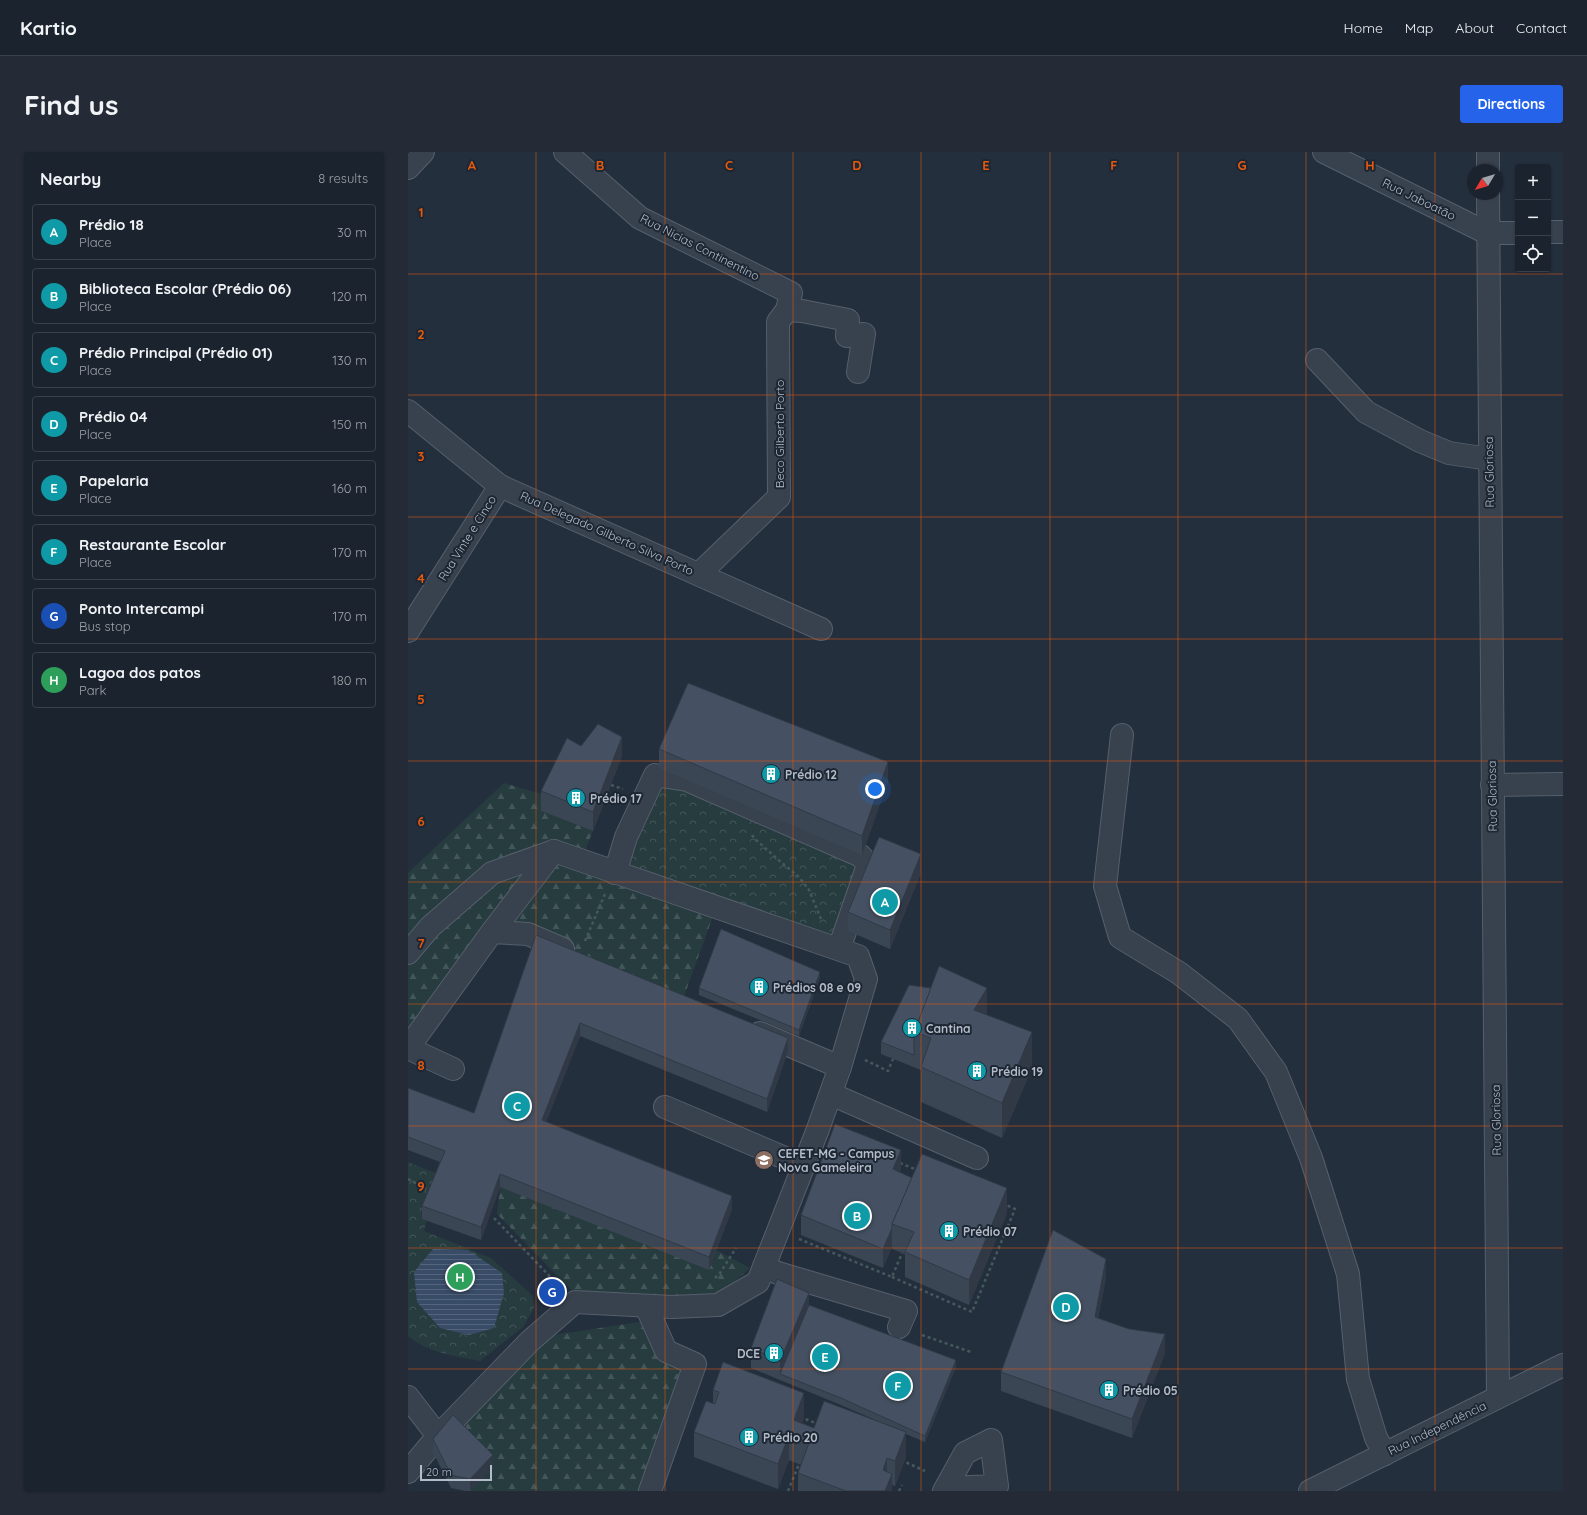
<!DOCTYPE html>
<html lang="en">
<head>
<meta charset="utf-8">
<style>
  body { margin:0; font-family:Quicksand,sans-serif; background:#242b36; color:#f1f3f6 }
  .controls { position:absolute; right:12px; top:12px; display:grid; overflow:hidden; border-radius:4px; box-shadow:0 1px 3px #0004 }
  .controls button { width:36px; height:36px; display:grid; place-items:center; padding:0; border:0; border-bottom:1px solid #39404a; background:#1b232e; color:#f1f3f6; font:20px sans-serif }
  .compass { position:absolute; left:1059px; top:12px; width:36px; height:36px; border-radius:50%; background:#1b232e; box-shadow:0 1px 3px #0004; rotate:232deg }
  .scale { position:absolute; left:12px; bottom:10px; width:72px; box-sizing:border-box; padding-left:4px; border:2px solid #b4bcc9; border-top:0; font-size:11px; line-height:14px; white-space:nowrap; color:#b4bcc9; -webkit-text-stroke:3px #1d2633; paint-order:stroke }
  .you { position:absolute; left:467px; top:637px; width:14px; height:14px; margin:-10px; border:3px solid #fff; border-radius:50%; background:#1a73e8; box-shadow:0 0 0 6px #1a73e833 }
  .badge { display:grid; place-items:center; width:26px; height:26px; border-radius:50%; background:#2563eb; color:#fff; font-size:13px; font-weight:700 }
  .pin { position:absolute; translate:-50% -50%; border:2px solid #fff; box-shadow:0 1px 4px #0006 }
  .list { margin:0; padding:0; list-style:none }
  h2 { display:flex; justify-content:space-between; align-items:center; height:52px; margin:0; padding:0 16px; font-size:17px }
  h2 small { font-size:13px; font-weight:400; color:#a0a4aa }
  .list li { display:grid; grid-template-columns:26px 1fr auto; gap:12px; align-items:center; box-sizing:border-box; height:56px; margin:0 8px 8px; padding:0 8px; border:1px solid #39404a; border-radius:4px }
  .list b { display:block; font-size:15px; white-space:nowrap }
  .list p { margin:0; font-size:13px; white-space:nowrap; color:#a0a4aa }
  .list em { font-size:13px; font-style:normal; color:#a0a4aa }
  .icon { flex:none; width:22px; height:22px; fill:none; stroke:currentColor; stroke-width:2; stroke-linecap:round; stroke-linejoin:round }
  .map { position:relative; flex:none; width:1155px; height:1339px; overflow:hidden; border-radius:4px }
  header { display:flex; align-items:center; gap:24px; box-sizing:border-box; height:56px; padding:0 20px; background:#1b232e; border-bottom:1px solid #39404a }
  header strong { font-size:19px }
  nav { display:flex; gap:22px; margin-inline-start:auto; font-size:14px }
  .intro { display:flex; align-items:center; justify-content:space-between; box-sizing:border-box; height:96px; padding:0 24px }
  h1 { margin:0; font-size:28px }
  .button { padding:10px 18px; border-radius:4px; background:#2563eb; color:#fff; font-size:14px; font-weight:700 }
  main { display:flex; gap:24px; padding:0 24px }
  aside { flex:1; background:#1b232e; border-radius:4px; box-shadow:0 1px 3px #0004 }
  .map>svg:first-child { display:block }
  .forest { fill:url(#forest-firs) }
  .park { fill:url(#park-crowns) }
  .water { fill:url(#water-rules) }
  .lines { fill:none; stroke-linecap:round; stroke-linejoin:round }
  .minor-casing { stroke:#565f6c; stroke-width:24 }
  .path { stroke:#44595c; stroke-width:2.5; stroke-dasharray:3 3; stroke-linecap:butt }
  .minor { stroke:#38414e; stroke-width:22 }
  .wall { fill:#3b4654 }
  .shaded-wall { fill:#303945 }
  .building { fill:#455162; stroke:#303945 }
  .grid { fill:none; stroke:#e8590c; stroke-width:1; stroke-opacity:0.55 }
  .labels { text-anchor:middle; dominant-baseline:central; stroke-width:4; stroke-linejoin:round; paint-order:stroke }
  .street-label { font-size:12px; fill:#b4bcc9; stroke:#1d2633 }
  .poi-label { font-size:12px; font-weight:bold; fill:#b4bcc9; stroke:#1d2633; text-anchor:start }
  .grid-label { font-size:13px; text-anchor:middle; font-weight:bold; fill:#e8590c; stroke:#1d2633; stroke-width:4; stroke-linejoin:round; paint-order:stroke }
</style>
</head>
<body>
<header>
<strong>Kartio</strong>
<nav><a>Home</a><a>Map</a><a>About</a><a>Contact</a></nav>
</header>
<div class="intro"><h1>Find us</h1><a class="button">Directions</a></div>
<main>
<aside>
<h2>Nearby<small>8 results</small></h2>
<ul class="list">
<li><span class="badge" style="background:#0f9aa8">A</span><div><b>Prédio 18</b><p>Place</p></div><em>30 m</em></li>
<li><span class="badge" style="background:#0f9aa8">B</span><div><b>Biblioteca Escolar (Prédio 06)</b><p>Place</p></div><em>120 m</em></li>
<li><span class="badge" style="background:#0f9aa8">C</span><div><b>Prédio Principal (Prédio 01)</b><p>Place</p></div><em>130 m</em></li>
<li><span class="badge" style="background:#0f9aa8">D</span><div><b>Prédio 04</b><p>Place</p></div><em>150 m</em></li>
<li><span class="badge" style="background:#0f9aa8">E</span><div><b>Papelaria</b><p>Place</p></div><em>160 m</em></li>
<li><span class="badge" style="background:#0f9aa8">F</span><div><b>Restaurante Escolar</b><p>Place</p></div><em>170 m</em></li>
<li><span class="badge" style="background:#1a4fb4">G</span><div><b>Ponto Intercampi</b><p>Bus stop</p></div><em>170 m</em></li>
<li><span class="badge" style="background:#2e9e5b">H</span><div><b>Lagoa dos patos</b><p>Park</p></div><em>180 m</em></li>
</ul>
</aside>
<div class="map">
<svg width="1155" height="1339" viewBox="0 0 1155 1339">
  <defs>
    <pattern id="forest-firs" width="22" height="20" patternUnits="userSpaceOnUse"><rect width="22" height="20" fill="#263c3f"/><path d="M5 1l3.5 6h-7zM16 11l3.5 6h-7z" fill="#435659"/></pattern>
    <pattern id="park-crowns" width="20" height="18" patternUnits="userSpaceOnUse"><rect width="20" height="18" fill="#263c3f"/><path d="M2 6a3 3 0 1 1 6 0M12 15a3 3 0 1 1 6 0" fill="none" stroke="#435659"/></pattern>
    <pattern id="water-rules" width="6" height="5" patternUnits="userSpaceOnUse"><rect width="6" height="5" fill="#394c67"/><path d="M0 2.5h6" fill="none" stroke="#53647b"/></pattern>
  </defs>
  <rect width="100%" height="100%" fill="#242f3e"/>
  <!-- forest -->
  <g class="forest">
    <polygon points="96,631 137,643 133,659 185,679 173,708 146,698 0,903 0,721"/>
    <polygon points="147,700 308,756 275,847 86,779"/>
    <polygon points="92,1035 308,1098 342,1116 311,1144 278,1148 169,1144 89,1062"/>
    <polygon points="244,1168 287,1212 242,1339 63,1339 45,1276 139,1184"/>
  </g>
  <!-- park -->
  <g class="park">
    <polygon points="247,624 453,704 431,797 208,720"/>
    <path d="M0,1010L30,1022L16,1079L83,1106L125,1144L126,1156L115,1175L72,1209C48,1204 20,1201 0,1184Z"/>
  </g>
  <!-- water -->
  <polygon class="water" points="25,1097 60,1098 94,1121 96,1141 86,1176 61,1183 32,1176 9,1150 6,1120"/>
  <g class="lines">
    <defs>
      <g id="minor">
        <polyline points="157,0 232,66 383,141 379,158 370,170 371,345 291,422"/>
        <polyline points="916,0 1079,81 1110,81"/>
        <polyline points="0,16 15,0"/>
        <polyline points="1080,18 1080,0"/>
        <polyline points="1080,42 1090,1245"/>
        <polyline points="1140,80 1155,80"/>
        <polyline points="379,158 394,159 440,168 439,184 456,182 450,220"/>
        <polyline points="909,208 958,260 1012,289 1041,301 1081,307"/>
        <polyline points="0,259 92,334 413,477"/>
        <polyline points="0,479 92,334"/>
        <polyline points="714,583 697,734 712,785 771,821 830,867 868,920 903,1006 940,1122 950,1227 968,1286 977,1302"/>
        <polyline points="1084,633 1155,632"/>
        <polyline points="207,721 218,685 247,623 279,628 453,704 460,713 431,797"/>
        <polyline points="0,801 22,775 84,721 146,699"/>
        <polyline points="352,881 432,915"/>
        <polyline points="0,896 84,780 120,782 155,797"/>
        <polyline points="0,896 45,917"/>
        <polyline points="423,942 569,1006"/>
        <polyline points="257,955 396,1014"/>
        <polyline points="356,1115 370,1121 498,1159 491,1175"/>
        <polyline points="238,1154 258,1199 287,1212 242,1339"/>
        <polyline points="0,1245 30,1284"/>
        <polyline points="0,1320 30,1284 122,1189 167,1150 264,1155 310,1153 350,1130 410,977 432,915 458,827 450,804 146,699 84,780"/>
        <polyline points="536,1339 557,1301 583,1288 589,1334 538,1336"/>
        <polyline points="902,1339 1155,1213"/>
      </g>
    </defs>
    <!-- minor casing -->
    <use href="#minor" class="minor-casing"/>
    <!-- path -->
    <g class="path">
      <polyline points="203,633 215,637"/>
      <polyline points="344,683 347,687 374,711 391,725 401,738 413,767"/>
      <polyline points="177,789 197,742"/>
      <polyline points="457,908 480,919 485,907"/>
      <polyline points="492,1011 509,1018"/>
      <polyline points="0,1027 20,1038"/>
      <polyline points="86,1066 150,1133"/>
      <polyline points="391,1087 484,1125 494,1101"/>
      <polyline points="484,1125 564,1160 607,1057 596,1052"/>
      <polyline points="307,1126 312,1121 328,1096"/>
      <polyline points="514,1183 563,1200"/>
      <polyline points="392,1265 410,1272"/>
      <polyline points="493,1308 517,1319"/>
      <polyline points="380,1339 391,1312"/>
      <polyline points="491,1339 494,1333"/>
    </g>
    <!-- minor -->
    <use href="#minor" class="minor"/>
  </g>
  <!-- wall -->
  <g class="wall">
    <polygon points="251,597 480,629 454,703 251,616"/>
    <polygon points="214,604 185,679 133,659 133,639"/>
    <polygon points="513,721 482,797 440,779 440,760"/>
    <polygon points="128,783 380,899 359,960 172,884 138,970 324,1057 301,1118 92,1035 73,1088 14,1067 14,1054 32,1010 0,998 0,936 66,961"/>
    <polygon points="412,826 391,884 291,843 291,836"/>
    <polygon points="501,833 579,863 624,916 594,986 513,950 513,918 473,902 473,890"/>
    <polygon points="493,1017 492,1020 504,1026 599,1061 561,1153 497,1125 497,1102 484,1097 484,1095 475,1116 393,1083 393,1063"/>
    <polygon points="698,1126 690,1166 757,1201 724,1286 593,1239 593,1220"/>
    <polygon points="343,1196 548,1215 517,1290 498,1282 498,1305 487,1334 484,1333 484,1339 390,1339 390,1321 393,1313 381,1308 370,1337 286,1305 286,1280 305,1251 305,1238 396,1266 394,1271 406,1276 465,1267 433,1253 372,1228 343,1216"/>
    <polygon points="25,1287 85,1316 63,1339 58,1339 43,1336 25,1300"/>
  </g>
  <!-- shaded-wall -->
  <g class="shaded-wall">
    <polygon points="214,585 214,604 185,679 185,660"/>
    <polygon points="480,610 480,629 454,703 454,684"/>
    <polygon points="513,702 513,721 482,797 482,778"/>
    <polygon points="412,820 412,826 391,884 391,878"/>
    <polygon points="579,836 579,872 566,858"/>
    <polygon points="172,871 172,884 134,981 134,968"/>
    <polygon points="624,880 624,916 594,986 594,951"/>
    <polygon points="380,886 380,899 359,960 359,947"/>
    <polygon points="493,998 493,1017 485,1036 485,1017"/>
    <polygon points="92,1022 92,1035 73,1088 73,1075"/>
    <polygon points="599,1036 599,1061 561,1153 561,1128"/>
    <polygon points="324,1044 324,1057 301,1118 301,1105"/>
    <polygon points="484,1076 484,1095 475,1116 475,1097"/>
    <polygon points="698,1107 698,1126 687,1184 687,1165"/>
    <polygon points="401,1141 401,1160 372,1222 372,1209"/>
    <polygon points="757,1182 757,1201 724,1286 724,1267"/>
    <polygon points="548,1208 548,1215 517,1290 517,1284"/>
    <polygon points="396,1241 396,1266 388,1286 386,1268"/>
    <polygon points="498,1280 498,1305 487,1334 487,1309"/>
    <polygon points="381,1283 381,1308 370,1337 370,1312"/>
    <polygon points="85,1303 85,1316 63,1339 62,1339 62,1327"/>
    <polygon points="479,1306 479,1331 475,1318"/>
    <polygon points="484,1322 484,1339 477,1339"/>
  </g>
  <!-- building -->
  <g class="building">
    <polygon points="280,531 480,610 454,684 251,597"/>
    <polygon points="190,572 214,585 185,660 133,639 159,586 173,594"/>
    <polygon points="471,685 513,702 482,778 440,760"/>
    <polygon points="313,777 412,820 391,878 291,836"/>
    <polygon points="128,783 380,886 359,947 172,871 134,968 324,1044 301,1105 92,1022 73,1075 14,1054 37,999 0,985 0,936 66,961"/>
    <polygon points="531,814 579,836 566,858 624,880 594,951 513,915 523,886 506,880"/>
    <polygon points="501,833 523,836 506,880 506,903 473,890"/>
    <polygon points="427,972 493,998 485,1017 504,1026 484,1072 484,1076 475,1097 393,1063"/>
    <polygon points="514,1002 599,1036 561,1128 497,1100 506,1080 484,1072"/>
    <polygon points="645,1078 698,1107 687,1165 721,1177 757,1182 724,1267 593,1220"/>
    <polygon points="369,1127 401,1141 372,1209 343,1196"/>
    <polygon points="401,1153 548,1208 517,1284 433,1246 372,1222"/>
    <polygon points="315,1210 396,1241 386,1268 398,1273 406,1276 416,1249 498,1280 487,1309 479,1306 475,1318 484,1322 477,1339 438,1339 390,1321 401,1291 381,1283 370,1312 286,1280 298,1249 307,1252 311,1240 305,1238"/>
    <polygon points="45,1263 85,1303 62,1327 43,1323 25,1287"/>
  </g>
  <!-- grid -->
  <path class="grid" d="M128,0V1339M257,0V1339M385,0V1339M513,0V1339M642,0V1339M770,0V1339M898,0V1339M1027,0V1339M0,122H1155M0,243H1155M0,365H1155M0,487H1155M0,609H1155M0,730H1155M0,852H1155M0,974H1155M0,1096H1155M0,1217H1155"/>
  <!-- icons -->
  <defs>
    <symbol id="building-disc" viewBox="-11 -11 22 22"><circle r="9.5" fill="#0f9aa8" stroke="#1d2633"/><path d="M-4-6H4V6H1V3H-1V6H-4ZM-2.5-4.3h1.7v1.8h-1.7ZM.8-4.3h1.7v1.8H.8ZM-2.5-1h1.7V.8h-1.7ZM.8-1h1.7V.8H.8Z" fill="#fff"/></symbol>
    <symbol id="university-disc" viewBox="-11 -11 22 22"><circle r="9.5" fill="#8d6e63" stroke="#1d2633"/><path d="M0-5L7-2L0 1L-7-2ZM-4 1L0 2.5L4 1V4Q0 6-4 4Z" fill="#fff"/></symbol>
  </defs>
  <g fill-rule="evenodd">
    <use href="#building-disc" x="352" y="611" width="22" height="22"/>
    <use href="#building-disc" x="157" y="635" width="22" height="22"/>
    <use href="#building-disc" x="340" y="824" width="22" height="22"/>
    <use href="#building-disc" x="493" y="865" width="22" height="22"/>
    <use href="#building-disc" x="558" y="908" width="22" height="22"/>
    <use href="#university-disc" x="345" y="997" width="22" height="22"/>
    <use href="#building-disc" x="530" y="1068" width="22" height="22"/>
    <use href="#building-disc" x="355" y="1190" width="22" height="22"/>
    <use href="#building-disc" x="690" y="1227" width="22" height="22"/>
    <use href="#building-disc" x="330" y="1274" width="22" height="22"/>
  </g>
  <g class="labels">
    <!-- street labels -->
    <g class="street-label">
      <text transform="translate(1011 47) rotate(26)">Rua Jaboatão</text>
      <text transform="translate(292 95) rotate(27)">Rua Nicias Continentino</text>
      <text transform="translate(371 282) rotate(-90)">Beco Gilberto Porto</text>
      <text transform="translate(1081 320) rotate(-91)">Rua Gloriosa</text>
      <text transform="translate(199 381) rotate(24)">Rua Delegado Gilberto Silva Porto</text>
      <text transform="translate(59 386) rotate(-58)">Rua Vinte e Cinco</text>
      <text transform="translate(1084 644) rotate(-91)">Rua Gloriosa</text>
      <text transform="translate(1088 968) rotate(-91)">Rua Gloriosa</text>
      <text transform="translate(1029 1276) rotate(-26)">Rua Independência</text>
    </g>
    <!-- poi labels -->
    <g class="poi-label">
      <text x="377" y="622">Prédio 12</text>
      <text x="182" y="646">Prédio 17</text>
      <text x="365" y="835">Prédios 08 e 09</text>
      <text x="518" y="876">Cantina</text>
      <text x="583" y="919">Prédio 19</text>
      <text x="370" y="1001">CEFET-MG - Campus<tspan x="370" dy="14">Nova Gameleira</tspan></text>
      <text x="555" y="1079">Prédio 07</text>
      <text x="352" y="1201" text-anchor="end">DCE</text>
      <text x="715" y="1238">Prédio 05</text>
      <text x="355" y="1285">Prédio 20</text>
    </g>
  </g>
  <g class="grid-label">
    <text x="64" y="18">A</text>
    <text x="192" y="18">B</text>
    <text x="321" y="18">C</text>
    <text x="449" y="18">D</text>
    <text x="578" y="18">E</text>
    <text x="706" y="18">F</text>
    <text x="834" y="18">G</text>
    <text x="962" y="18">H</text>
    <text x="13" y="65">1</text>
    <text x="13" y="187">2</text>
    <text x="13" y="309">3</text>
    <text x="13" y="431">4</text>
    <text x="13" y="552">5</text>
    <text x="13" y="674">6</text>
    <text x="13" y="796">7</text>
    <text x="13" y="918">8</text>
    <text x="13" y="1039">9</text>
  </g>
</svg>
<div class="controls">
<button>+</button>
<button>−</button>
<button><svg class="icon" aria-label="locate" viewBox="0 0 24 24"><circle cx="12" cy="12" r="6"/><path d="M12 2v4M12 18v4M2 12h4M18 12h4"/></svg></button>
</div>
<svg class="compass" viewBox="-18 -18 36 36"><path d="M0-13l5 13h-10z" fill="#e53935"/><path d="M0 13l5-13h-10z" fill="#a0a4aa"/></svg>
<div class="scale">20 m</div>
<div class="you"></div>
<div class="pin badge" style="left:477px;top:750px;background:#0f9aa8">A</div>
<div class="pin badge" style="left:449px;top:1064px;background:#0f9aa8">B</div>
<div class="pin badge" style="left:109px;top:954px;background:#0f9aa8">C</div>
<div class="pin badge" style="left:658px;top:1155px;background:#0f9aa8">D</div>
<div class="pin badge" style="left:417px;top:1205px;background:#0f9aa8">E</div>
<div class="pin badge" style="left:490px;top:1234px;background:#0f9aa8">F</div>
<div class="pin badge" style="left:144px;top:1140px;background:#1a4fb4">G</div>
<div class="pin badge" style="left:52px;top:1125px;background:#2e9e5b">H</div>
</div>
</main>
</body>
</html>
